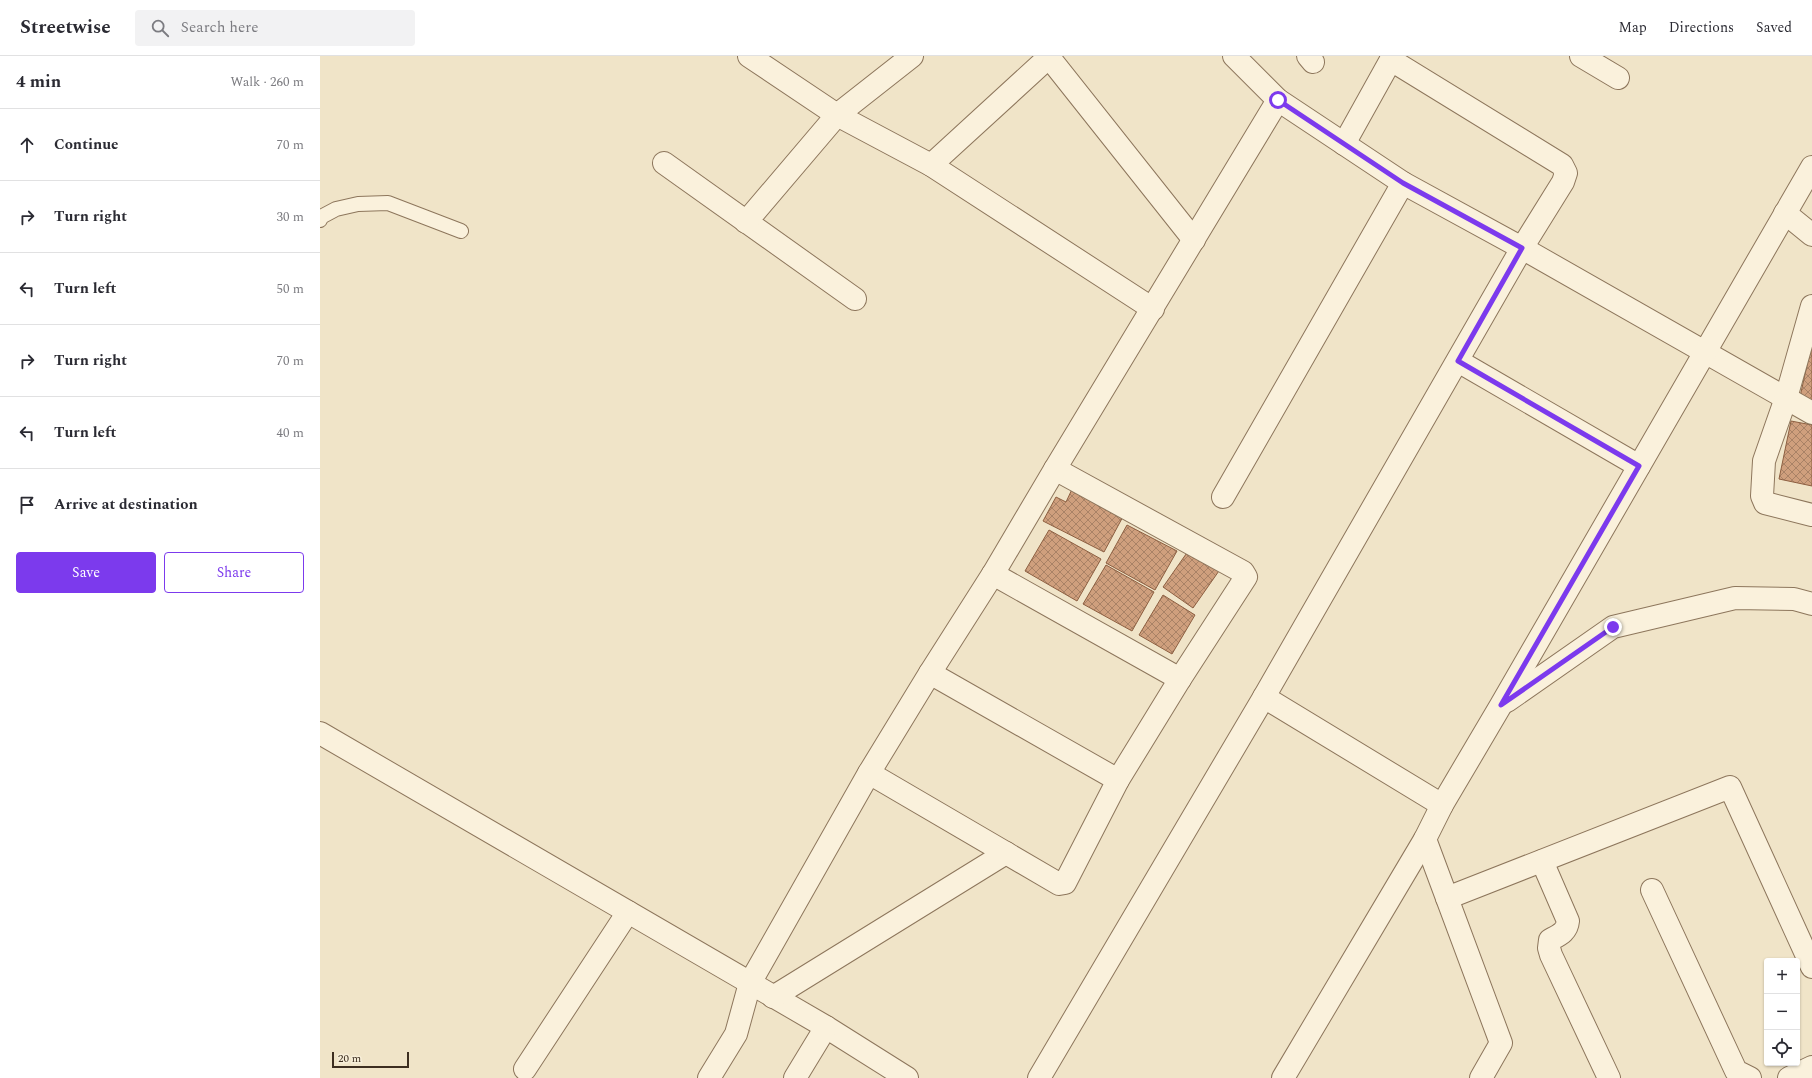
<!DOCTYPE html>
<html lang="en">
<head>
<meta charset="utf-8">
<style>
  body { margin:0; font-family:Spectral,serif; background:#f2f2f3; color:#2b2b33 }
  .controls { position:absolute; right:12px; bottom:12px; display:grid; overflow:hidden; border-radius:4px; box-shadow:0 1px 3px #0004 }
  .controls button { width:36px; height:36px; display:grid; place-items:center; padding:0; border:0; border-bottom:1px solid #e1e1e2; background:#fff; color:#2b2b33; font:20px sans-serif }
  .scale { position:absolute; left:12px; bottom:10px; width:77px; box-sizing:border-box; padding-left:4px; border:2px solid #3d2e20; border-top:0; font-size:11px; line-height:14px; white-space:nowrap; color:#3d2e20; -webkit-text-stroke:3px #f7eed8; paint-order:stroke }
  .stop { position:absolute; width:12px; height:12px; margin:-9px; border:3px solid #7c3aed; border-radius:50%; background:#fff }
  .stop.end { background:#7c3aed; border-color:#fff; box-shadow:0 1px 4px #0008 }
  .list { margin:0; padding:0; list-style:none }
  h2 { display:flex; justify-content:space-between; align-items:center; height:52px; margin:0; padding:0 16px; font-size:17px }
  h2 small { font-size:13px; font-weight:400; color:#7c7c81 }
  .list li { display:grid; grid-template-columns:26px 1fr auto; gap:12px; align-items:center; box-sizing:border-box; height:72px; padding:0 16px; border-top:1px solid #e1e1e2 }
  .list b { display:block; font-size:15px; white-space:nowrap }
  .list em { font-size:13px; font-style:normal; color:#7c7c81 }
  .actions { display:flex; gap:8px; padding:12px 16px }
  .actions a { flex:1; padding:9px 0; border:1px solid #7c3aed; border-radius:4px; text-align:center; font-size:14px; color:#7c3aed }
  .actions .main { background:#7c3aed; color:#fff }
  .icon { flex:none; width:22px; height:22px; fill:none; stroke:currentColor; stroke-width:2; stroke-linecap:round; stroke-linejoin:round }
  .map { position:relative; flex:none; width:1492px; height:1022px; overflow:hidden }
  header { display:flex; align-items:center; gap:24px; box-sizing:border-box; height:56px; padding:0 20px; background:#fff; border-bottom:1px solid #e1e1e2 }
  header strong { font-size:19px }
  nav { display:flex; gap:22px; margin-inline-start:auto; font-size:14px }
  .search { width:280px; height:36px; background:#f2f2f3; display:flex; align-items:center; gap:10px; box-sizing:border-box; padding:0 14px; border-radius:4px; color:#7c7c81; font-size:15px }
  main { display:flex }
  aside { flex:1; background:#fff }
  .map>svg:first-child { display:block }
  .building { fill:url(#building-cross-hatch); stroke:#8d5f41 }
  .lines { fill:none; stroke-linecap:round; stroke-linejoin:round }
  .lane-casing { stroke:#8d765c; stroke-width:16 }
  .street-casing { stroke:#8d765c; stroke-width:24 }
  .lane { stroke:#faf1dc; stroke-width:14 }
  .street { stroke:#faf1dc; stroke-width:22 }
  .route { stroke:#7c3aed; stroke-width:5 }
</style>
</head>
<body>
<header>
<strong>Streetwise</strong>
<div class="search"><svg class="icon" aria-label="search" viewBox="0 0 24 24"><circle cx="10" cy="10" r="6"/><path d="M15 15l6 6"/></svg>Search here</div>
<nav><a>Map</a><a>Directions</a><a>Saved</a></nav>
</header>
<main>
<aside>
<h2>4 min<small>Walk · 260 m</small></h2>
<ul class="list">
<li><svg class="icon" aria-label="ahead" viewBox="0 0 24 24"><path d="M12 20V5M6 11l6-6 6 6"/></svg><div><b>Continue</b></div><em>70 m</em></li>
<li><svg class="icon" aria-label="right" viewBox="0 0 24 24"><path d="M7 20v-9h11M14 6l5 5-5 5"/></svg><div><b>Turn right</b></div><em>30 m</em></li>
<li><svg class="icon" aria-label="left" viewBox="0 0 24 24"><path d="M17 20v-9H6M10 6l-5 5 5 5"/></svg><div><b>Turn left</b></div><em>50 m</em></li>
<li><svg class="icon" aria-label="right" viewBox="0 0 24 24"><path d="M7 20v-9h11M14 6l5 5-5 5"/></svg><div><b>Turn right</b></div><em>70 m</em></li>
<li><svg class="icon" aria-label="left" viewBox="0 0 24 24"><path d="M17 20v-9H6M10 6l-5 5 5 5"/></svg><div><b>Turn left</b></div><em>40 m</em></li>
<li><svg class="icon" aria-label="arrive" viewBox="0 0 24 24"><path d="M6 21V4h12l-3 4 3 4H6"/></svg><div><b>Arrive at destination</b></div></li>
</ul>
<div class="actions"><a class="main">Save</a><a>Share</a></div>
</aside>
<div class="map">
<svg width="1492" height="1022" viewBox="0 0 1492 1022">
  <defs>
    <pattern id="building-cross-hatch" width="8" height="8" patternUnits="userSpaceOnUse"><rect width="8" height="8" fill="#cf9f7d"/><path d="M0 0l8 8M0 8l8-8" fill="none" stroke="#a98266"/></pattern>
  </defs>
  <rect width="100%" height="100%" fill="#f0e4c8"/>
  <!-- building -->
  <g class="building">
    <polygon points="1491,291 1492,291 1492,352 1478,350"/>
    <polygon points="1471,365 1492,369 1492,430 1459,423"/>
    <polygon points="754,429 806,455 784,496 723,465 736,441 746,446"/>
    <polygon points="807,469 857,495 835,534 786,507"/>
    <polygon points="729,474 781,503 757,545 705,515"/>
    <polygon points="871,491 901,512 873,552 843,531"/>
    <polygon points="786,509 834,536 812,575 763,548"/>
    <polygon points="843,539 875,559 852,598 819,579"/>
  </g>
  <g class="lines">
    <defs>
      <polyline id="lane" points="0,164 1,161 16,153 38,148 68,147 141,175"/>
      <g id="street">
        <polyline points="429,0 517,59 611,109 833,253"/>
        <polyline points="728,0 874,184"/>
        <polyline points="914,0 958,44 1083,127 1202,192 1492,357"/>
        <polyline points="988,0 993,6"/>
        <polyline points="1261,0 1298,22"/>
        <polyline points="1024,88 1073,0"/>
        <polyline points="344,107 535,243"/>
        <polyline points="611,109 729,1"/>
        <polyline points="1465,157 1492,179"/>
        <polyline points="426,166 517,59 592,0"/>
        <polyline points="1492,250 1466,342 1444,405 1442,440 1445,447 1492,459"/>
        <polyline points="1138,305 1319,410"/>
        <polyline points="903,441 1083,127"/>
        <polyline points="673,518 860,623"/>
        <polyline points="610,617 798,724"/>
        <polyline points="944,641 1122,749"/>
        <polyline points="1187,645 1293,571 1415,542 1474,543 1492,548"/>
        <polyline points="0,677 506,971 587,1022"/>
        <polyline points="549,717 739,828 745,827 798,724 860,623 926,521 923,516 735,413"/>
        <polyline points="1105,783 1181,987 1161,1022"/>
        <path d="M1222,805L1248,865C1247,876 1239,879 1230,884L1229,892L1231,899L1289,1022"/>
        <polyline points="1332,834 1416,1015 1430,1022"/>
        <polyline points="1127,842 1410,731 1492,911"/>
        <polyline points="453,941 686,797"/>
        <polyline points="205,1013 308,856"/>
        <polyline points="389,1022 416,978 430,927 549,717 610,617 673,518 735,413 958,44"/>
        <polyline points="475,1022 506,971"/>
        <polyline points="719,1022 944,641 1202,192 1243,126 1246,117 1242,109 1071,4"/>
        <polyline points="963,1022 1105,783 1122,749 1181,649 1492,111"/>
        <polyline points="1469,1022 1492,1011"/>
      </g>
    </defs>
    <!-- lane casing -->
    <use href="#lane" class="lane-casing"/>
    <!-- street casing -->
    <use href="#street" class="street-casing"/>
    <!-- lane -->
    <use href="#lane" class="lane"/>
    <!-- street -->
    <use href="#street" class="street"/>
  </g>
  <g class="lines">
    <!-- route -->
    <polyline class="route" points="958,44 1083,127 1202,192 1138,305 1319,410 1181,649 1293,571"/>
  </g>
</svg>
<div class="controls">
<button>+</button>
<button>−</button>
<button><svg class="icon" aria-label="locate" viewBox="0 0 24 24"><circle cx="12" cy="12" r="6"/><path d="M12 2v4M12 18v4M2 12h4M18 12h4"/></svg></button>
</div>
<div class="scale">20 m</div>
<div class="stop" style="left:958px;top:44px"></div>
<div class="stop end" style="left:1293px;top:571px"></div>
</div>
</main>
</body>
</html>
